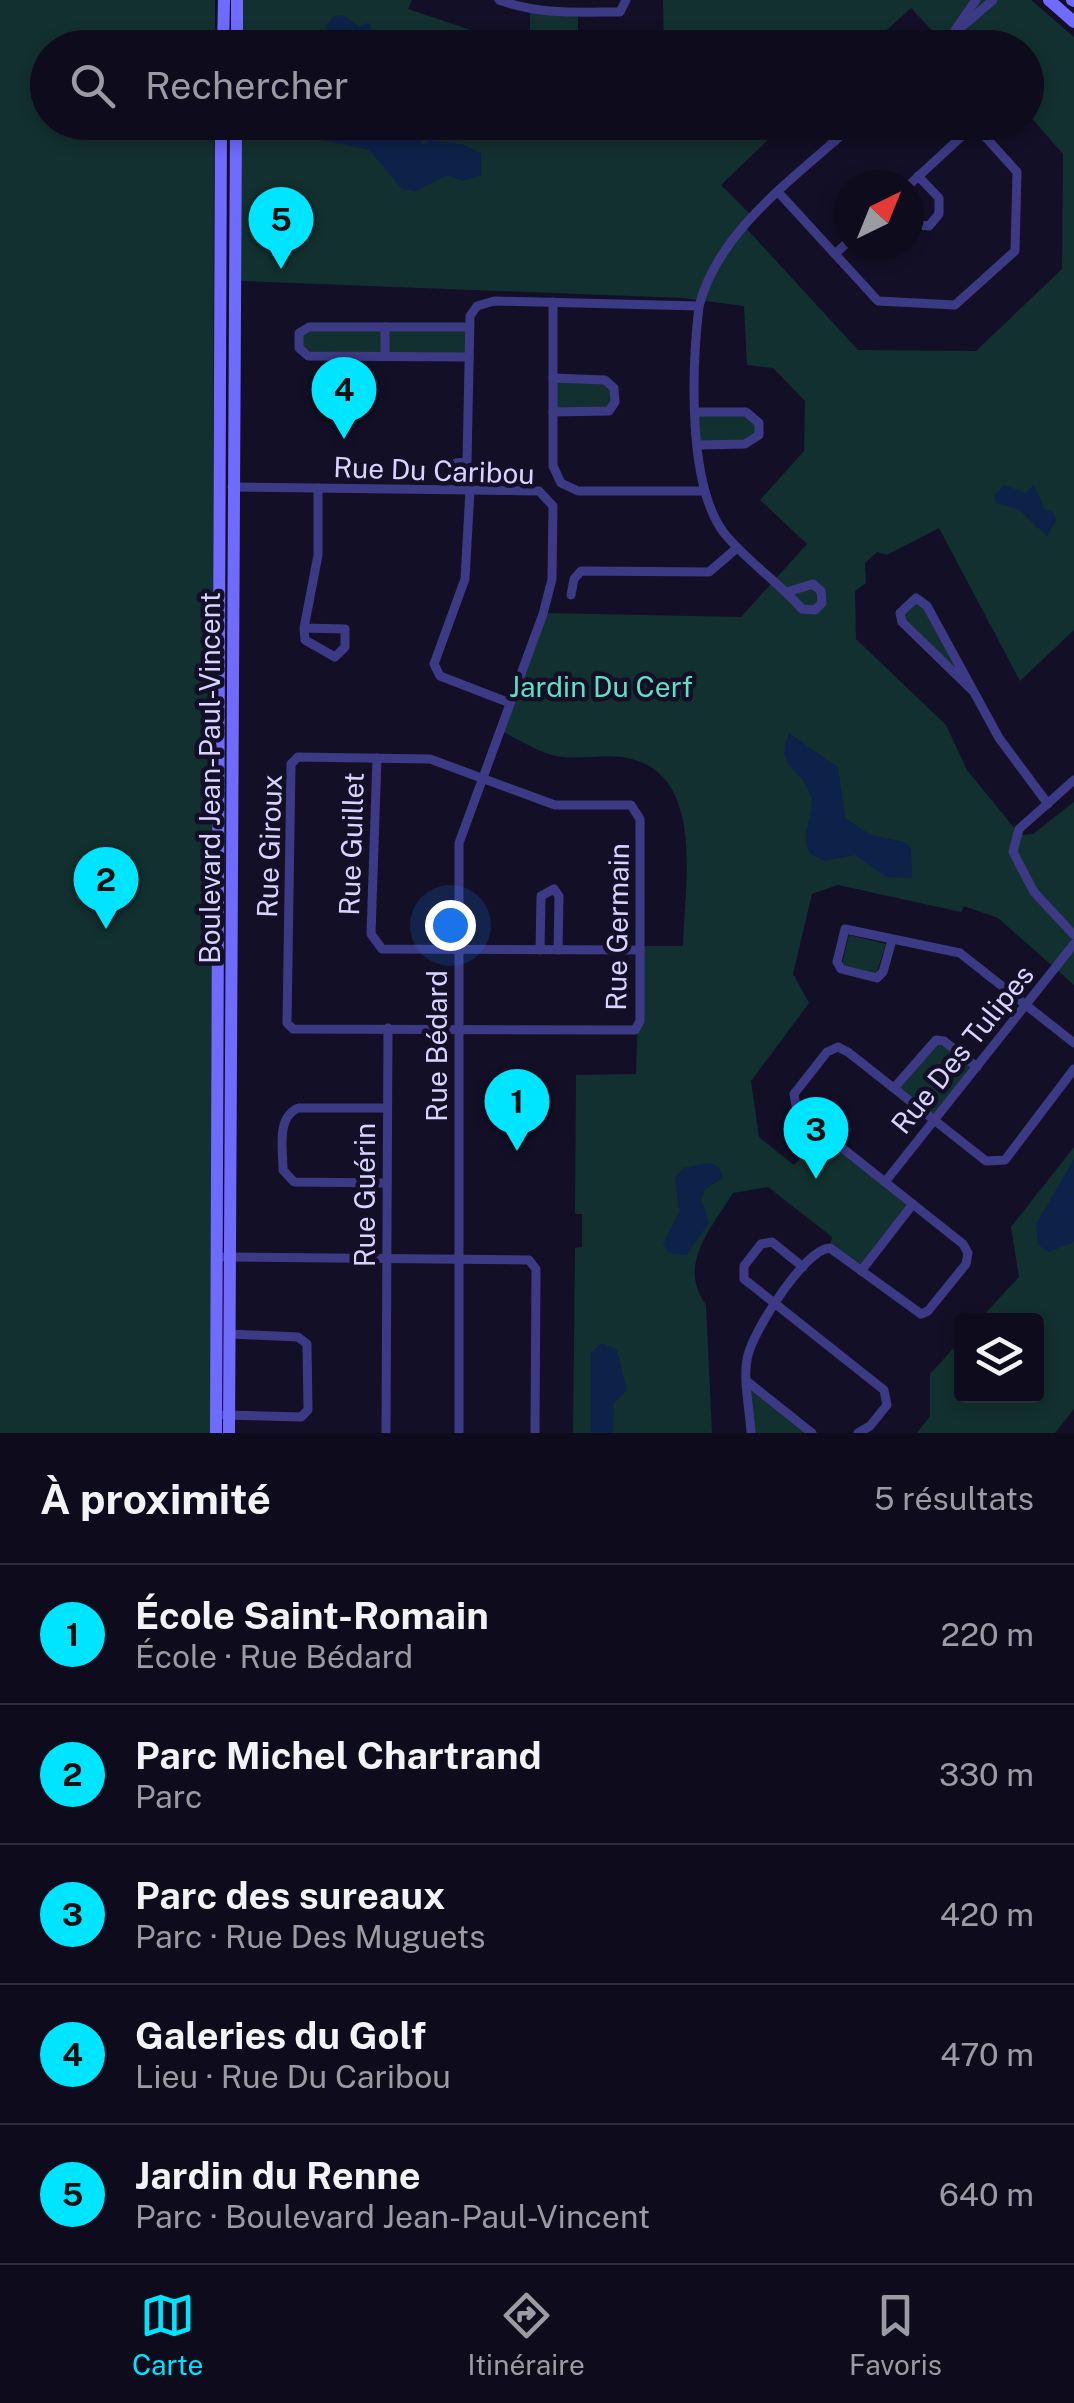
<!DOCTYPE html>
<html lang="fr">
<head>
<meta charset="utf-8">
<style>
  body { margin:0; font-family:"Public Sans",sans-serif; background:#171425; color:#f1f3f6 }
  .controls { position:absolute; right:30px; bottom:30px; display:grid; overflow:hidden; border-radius:10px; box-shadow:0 5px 15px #0003 }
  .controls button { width:90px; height:90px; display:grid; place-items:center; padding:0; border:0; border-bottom:2px solid #2e2b3b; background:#0e0b1c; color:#f1f3f6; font:50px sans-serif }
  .compass { position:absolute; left:834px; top:170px; width:90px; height:90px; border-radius:50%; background:#0e0b1c; box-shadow:0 5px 15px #0003; rotate:43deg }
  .you { position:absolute; left:450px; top:925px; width:35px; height:35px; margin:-25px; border:8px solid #fff; border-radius:50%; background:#1a73e8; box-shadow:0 0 0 15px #1a73e833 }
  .badge { display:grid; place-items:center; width:65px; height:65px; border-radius:50%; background:#00e5ff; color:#111; font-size:32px; font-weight:700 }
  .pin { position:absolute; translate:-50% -82px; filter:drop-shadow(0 2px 5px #0008) }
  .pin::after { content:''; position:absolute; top:52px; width:35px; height:30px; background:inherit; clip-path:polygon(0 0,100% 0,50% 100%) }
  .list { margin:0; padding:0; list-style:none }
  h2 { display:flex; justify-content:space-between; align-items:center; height:130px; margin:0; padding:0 40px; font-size:42px }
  h2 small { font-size:32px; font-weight:400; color:#9b9ba3 }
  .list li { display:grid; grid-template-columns:65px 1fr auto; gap:30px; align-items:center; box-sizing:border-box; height:140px; padding:0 40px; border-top:2px solid #2e2b3b }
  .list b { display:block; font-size:38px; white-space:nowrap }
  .list p { margin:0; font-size:32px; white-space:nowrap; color:#9b9ba3 }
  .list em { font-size:32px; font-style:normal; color:#9b9ba3 }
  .icon { flex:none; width:55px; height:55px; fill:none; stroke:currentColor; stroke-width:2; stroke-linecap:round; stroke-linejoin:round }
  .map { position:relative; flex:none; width:1074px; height:1433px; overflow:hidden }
  .search { position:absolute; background:#0e0b1c; box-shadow:0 5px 15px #0003; left:30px; right:30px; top:30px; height:110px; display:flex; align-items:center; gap:25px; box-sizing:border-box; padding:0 35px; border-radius:55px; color:#9b9ba3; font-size:38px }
  .sheet { height:830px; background:#0e0b1c }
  nav { display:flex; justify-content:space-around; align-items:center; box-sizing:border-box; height:140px; border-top:2px solid #2e2b3b; background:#0e0b1c; font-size:28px; color:#9b9ba3 }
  nav a { display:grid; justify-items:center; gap:5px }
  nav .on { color:#00e5ff }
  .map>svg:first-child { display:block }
  .green { fill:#12302f }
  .water { fill:#0c2248 }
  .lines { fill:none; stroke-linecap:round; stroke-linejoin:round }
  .street { stroke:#3d3a85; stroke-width:9 }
  .secondary { stroke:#6f6bff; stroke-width:12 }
  .labels { text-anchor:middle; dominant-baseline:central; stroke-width:9; stroke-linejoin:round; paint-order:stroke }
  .street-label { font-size:28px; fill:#d9d4ff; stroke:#130f26 }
  .park-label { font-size:28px; fill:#5fe0c0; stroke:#130f26 }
</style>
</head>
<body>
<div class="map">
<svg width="1074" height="1433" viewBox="0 0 1074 1433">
  <rect width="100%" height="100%" fill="#130f26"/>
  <!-- green -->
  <g class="green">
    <polygon points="0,0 215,0 215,47 48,48 48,122 214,123 211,1433 0,1433"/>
    <polygon points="243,0 412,0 408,9 522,47 242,48"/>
    <path d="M663,0H1031L1074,37V630L1020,681L939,528L887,555L877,552L865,563L866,583L855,591L856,639L946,725L967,770L1020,835L1033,834L1074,802V985L998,918L964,906L961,912L838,885L812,894L793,974L809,1003L751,1081L759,1137L794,1165L823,1132L913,1204L861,1271L830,1248L832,1237L768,1187L733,1193C711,1229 677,1265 706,1305L712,1433H573L575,1248L582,1247V1214H575L576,1075L636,1074L640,946H683C684,885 708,768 621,757C599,754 573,761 552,755C535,750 519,740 503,732L546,613L741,617L807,544L760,500L804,451L805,401L773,368L747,365L744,306L682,298L240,281L242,123H774L773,135L721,185L753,217L745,227L858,350L976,351L1062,269L1063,154L1027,113L1026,48L967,47L953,32L943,42L911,8L868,47H664Z"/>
    <polygon points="530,11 578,12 578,47 530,47"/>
    <polygon points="309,327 469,327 469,357 308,356 299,348 299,333"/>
    <polygon points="553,378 605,380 614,388 609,411 553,412"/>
    <polygon points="697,412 746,412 759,423 753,442 697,445"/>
    <polygon points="916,598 927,606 973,691 902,622 906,604"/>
    <polygon points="849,935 886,944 876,974 842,965"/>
    <polygon points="936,1040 977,1067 934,1120 894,1088"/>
    <polygon points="1074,1147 1074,1409 1055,1433 917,1433 930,1416 930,1374 961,1340 962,1396 1036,1396 1036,1320 979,1320 1019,1277 1011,1227"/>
    <polygon points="748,1382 812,1433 751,1433"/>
  </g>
  <!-- water -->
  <g class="water">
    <path d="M342,15L359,26L368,23L375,35C358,50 339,41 325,28L334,16Z"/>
    <path d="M313,123C343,122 410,110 423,145L430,140L462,144L481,153V175L463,181L447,175L416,191L402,189L369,150L322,140Z"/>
    <polygon points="1004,485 1025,493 1034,485 1045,510 1053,512 1056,520 1047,536 1018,509 996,503 994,495"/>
    <path d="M789,733L838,767L845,818L871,835L905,842L911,848L912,878L886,877L855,855L824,861L810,854C798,831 817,815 810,794C800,765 774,769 789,733Z"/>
    <polygon points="1074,1159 1074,1242 1049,1252 1038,1245 1036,1224"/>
    <polygon points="710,1163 719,1167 723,1178 704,1190 702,1201 709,1222 687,1255 669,1253 663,1244 679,1212 675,1178 683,1168"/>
    <polygon points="602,1343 617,1350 627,1390 614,1403 613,1433 591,1433 591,1353"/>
  </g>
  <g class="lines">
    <!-- street -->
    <g class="street">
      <path d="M499,0C539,15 578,12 620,12L626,0"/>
      <polyline points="955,30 976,0"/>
      <polyline points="937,48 993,0"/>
      <polyline points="816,122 835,141"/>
      <polyline points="909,185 974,125"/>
      <polyline points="779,193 878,301 955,305 1015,251 1017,172 972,122"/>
      <polyline points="909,224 929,226 939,214 939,198 918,176"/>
      <polyline points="835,254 849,241"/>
      <polyline points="553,302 553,466 561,483 578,491 702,491"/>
      <polyline points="385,356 385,327"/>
      <polyline points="469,357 308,356 299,348 299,333 309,327 469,327"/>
      <polyline points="553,412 609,411 615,402 614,388 605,380 553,378"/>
      <polyline points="697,445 745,444 759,435 759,423 746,412 697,412"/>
      <polyline points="456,463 467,462 470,316 477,306 494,301 699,306"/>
      <polyline points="232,487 539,491 553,506 552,579 543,614 459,843 459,1433"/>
      <polyline points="470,490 465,579 434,664 440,676 510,703"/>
      <path d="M787,592L813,584L821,591L822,603L815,610L802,609C778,582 747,561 724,533C687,484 692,366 699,306C719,228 799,175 856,122"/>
      <polyline points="571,595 574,579 581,571 709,572 737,548"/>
      <polyline points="304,628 345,629 345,647 335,657 305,640 304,628 318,555 318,488"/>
      <polyline points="973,691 902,622 900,613 916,598 927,606 999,738 1048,804"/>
      <polygon points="298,757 430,759 555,805 631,805 640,819 640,1021 635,1030 293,1029 287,1023 291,764"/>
      <polyline points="377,758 371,934 382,949 640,950"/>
      <polyline points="1074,780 1019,829 1013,852 1034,892 1074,935"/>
      <polyline points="892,940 883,972 877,978 841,969 837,962 845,929 960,953 1074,1043"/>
      <polyline points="540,950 541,896 554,889 559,896 558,950"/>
      <polyline points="894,1088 936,1040 944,1041 977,1067"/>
      <polyline points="885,1182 1074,944"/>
      <path d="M387,1183L294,1182L283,1170C283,1149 276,1118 298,1108H387"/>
      <polyline points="225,1257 529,1260 536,1269 535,1433"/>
      <polyline points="803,1267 772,1242 761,1244 744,1266 744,1279 884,1390 887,1405 870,1426 858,1433"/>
      <polyline points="861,1271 913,1204"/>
      <polyline points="748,1382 812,1433"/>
      <polyline points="224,1415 301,1417 308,1410 307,1344 298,1337 230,1334"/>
      <polyline points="386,1433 388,1028"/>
      <path d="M751,1433C750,1410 742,1377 748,1355C754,1330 805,1249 830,1248L921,1314L928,1311L966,1264L968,1253L963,1244L797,1112L794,1094L827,1052L838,1047L848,1052L986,1161L1005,1160L1074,1069"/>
    </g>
    <!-- secondary -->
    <g class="secondary">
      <polyline points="1049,0 1074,22"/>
      <polyline points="1072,0 1074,1"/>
      <polyline points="223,48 224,0"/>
      <polyline points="237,48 237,0"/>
      <polyline points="216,1433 221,122"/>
      <polyline points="229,1433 236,122"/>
    </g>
  </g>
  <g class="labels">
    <!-- street labels -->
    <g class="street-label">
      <text transform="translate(434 470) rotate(2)">Rue Du Caribou</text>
      <text transform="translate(209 778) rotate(-90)">Boulevard Jean-Paul-Vincent</text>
      <text transform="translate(351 844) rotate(-88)">Rue Guillet</text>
      <text transform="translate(269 846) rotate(-88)">Rue Giroux</text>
      <text transform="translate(617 927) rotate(-89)">Rue Germain</text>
      <text transform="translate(436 1046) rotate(-90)">Rue Bédard</text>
      <text transform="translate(962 1049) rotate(-51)">Rue Des Tulipes</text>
      <text transform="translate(364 1195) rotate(-90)">Rue Guérin</text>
    </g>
    <!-- park labels -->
    <g class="park-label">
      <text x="601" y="686">Jardin Du Cerf</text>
    </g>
  </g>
</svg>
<div class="controls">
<button><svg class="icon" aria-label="layers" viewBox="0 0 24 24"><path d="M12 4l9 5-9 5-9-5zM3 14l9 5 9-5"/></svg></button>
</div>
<svg class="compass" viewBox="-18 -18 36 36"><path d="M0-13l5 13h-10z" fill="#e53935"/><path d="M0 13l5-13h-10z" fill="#9b9ba3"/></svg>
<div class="you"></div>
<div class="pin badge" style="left:517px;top:1151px">1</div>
<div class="pin badge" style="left:106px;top:929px">2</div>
<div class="pin badge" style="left:816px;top:1179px">3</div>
<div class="pin badge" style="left:344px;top:439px">4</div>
<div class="pin badge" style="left:281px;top:269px">5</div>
<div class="search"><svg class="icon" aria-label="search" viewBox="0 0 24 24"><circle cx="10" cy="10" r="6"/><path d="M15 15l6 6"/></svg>Rechercher</div>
</div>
<section class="sheet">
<h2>À proximité<small>5 résultats</small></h2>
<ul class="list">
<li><span class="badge">1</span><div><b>École Saint-Romain</b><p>École · Rue Bédard</p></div><em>220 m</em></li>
<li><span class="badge">2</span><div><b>Parc Michel Chartrand</b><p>Parc</p></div><em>330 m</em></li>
<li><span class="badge">3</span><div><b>Parc des sureaux</b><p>Parc · Rue Des Muguets</p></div><em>420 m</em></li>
<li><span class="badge">4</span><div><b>Galeries du Golf</b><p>Lieu · Rue Du Caribou</p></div><em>470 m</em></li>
<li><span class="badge">5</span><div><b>Jardin du Renne</b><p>Parc · Boulevard Jean-Paul-Vincent</p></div><em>640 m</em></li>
</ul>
</section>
<nav>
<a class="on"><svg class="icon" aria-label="map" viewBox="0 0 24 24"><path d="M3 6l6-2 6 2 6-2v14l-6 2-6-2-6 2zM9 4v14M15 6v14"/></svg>Carte</a>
<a><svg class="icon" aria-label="directions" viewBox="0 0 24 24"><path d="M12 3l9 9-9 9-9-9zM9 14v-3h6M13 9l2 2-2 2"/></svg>Itinéraire</a>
<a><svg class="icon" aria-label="saved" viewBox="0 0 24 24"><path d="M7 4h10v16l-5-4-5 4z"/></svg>Favoris</a>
</nav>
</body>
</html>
